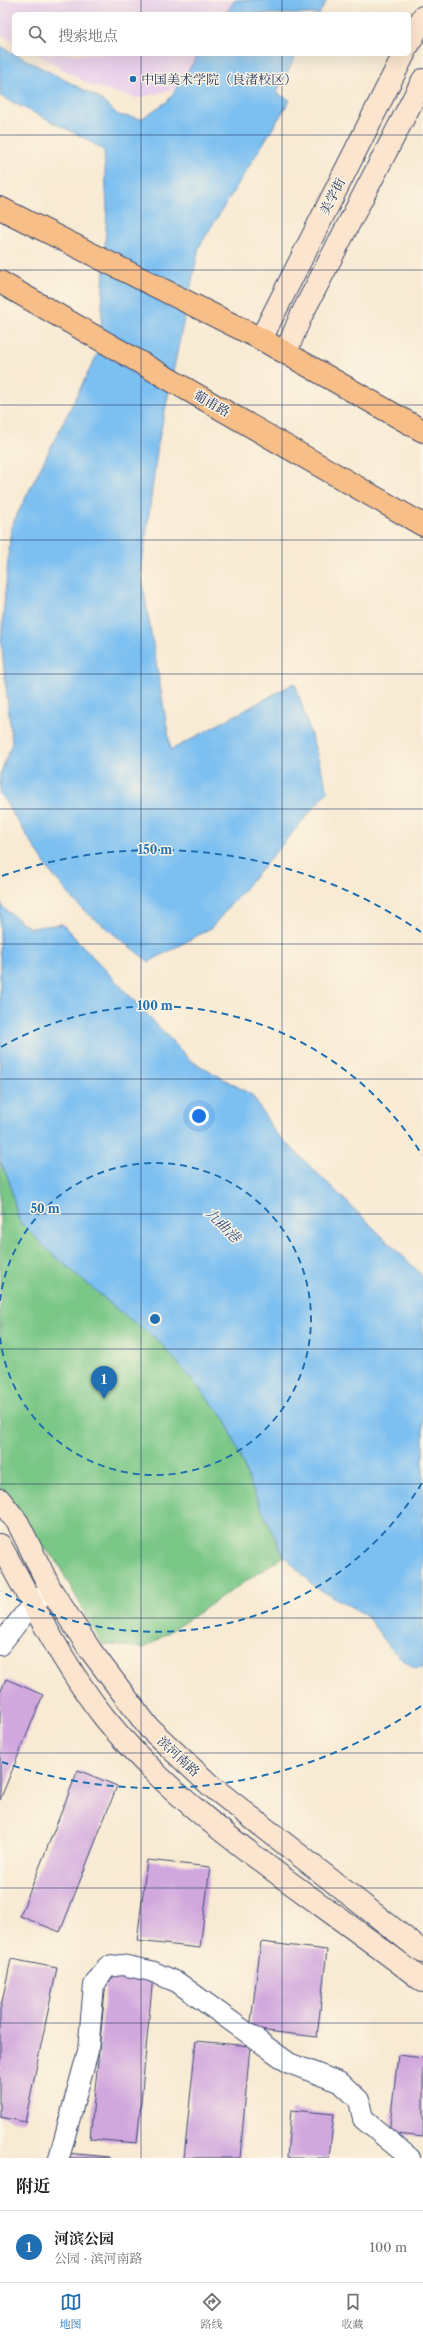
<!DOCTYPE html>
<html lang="zh">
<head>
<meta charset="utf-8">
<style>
  body { margin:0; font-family:"Libre Caslon Text","Noto Serif SC",serif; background:#f2f2f2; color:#202124 }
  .you { position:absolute; left:199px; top:1116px; width:14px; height:14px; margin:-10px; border:3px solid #fff; border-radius:50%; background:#1a73e8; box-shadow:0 0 0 6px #1a73e833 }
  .badge { display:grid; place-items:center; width:26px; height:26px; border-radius:50%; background:#1f6fb2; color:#fff; font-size:13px; font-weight:700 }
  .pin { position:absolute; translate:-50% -33px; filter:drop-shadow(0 1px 2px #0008) }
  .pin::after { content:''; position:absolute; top:21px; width:14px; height:12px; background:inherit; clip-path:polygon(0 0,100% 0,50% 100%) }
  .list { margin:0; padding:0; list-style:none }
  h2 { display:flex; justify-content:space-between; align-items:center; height:52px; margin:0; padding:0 16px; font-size:17px }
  h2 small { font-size:13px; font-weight:400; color:#757577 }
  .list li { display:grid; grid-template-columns:26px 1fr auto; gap:12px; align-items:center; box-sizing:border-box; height:72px; padding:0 16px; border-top:1px solid #e0e0e0 }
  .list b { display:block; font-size:15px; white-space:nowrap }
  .list p { margin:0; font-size:13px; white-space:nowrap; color:#757577 }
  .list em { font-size:13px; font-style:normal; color:#757577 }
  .icon { flex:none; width:22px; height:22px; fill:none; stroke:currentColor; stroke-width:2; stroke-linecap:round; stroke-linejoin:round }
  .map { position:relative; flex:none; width:423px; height:2158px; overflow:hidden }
  .search { position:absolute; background:#fff; box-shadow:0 4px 16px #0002; left:12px; right:12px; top:12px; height:44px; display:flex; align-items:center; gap:10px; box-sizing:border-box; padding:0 14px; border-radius:6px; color:#757577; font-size:15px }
  .sheet { height:124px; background:#fff }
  nav { display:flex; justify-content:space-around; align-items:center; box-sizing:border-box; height:56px; border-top:1px solid #e0e0e0; background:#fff; font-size:11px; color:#757577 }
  nav a { display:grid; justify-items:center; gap:2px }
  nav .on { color:#1f6fb2 }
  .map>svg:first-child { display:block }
  .built { fill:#ead1ec }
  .green { fill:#7ac787; stroke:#4a7b72 }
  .water { fill:#7bbff1; stroke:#4b77a8 }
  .building { fill:#d1a8de }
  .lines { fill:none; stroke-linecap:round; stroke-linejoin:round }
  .street-casing { stroke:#3c4b70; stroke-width:22 }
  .secondary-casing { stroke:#3c4b70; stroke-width:24 }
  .primary-casing { stroke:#3c4b70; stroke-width:24 }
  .street { stroke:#fff; stroke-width:20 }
  .secondary { stroke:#fce5cf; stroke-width:22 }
  .primary { stroke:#f7be87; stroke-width:22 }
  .grid { fill:none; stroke:#1b2f5e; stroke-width:1; stroke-opacity:0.55 }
  .ring { fill:none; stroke:#1f6fb2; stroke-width:2; stroke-dasharray:7 5 }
  .poi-dot { fill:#1f6fb2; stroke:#fcf5e5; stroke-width:1.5 }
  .labels { text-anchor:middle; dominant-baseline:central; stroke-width:3; stroke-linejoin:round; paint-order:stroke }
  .poi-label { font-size:13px; fill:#1b2f5e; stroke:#fcf5e5; text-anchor:start }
  .street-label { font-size:13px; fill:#1b2f5e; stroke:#fcf5e5 }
  .water-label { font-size:14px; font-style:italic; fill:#335383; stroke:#fcf5e5 }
  .centre { fill:#1f6fb2; stroke:#fcf5e5; stroke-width:2 }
  .ring-label { font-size:12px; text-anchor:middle; font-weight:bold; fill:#1f6fb2; stroke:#fcf5e5; stroke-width:3; stroke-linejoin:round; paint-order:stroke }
</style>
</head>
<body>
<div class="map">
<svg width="423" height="2158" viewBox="0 0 423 2158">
  <rect width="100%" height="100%" fill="#fcf5e5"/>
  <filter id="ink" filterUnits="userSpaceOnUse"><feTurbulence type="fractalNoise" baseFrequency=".025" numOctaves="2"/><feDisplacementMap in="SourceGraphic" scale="8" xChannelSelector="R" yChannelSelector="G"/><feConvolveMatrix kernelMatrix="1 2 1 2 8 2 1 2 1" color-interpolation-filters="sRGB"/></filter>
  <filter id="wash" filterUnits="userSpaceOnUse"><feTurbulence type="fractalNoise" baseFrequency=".012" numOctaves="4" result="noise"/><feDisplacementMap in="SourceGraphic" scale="16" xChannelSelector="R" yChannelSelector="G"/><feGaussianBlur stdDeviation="0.9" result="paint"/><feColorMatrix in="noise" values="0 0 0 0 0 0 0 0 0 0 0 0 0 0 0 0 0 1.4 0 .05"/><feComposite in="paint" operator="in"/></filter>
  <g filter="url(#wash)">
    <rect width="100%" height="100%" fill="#f8ead3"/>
    <!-- built -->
    <g class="built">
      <polygon points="0,0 239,0 231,14 14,14 14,42 0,34"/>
      <polygon points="36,54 206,54 194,72 172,90 137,98 92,86"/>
    </g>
    <!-- green -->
    <polygon class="green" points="0,1161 9,1180 19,1221 49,1251 123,1314 159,1341 226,1420 253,1490 284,1556 145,1648 102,1644 57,1562 0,1497"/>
    <!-- water -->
    <g class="water">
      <polygon points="235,0 327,0 319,14 226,14"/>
      <polygon points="0,46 99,98 118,115 141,119 168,101 199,54 297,54 276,93 290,100 199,247 158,444 141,574 171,750 295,683 328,791 211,928 149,962 80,907 51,873 0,794 0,775 12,743 1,640 11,527 100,349 107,208 104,150 79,135 0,96"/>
      <polygon points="0,898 3,908 30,928 62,924 190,1060 252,1095 274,1131 423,1276 423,1667 414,1668 392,1650 366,1615 315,1587 284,1556 253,1490 226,1420 159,1341 123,1314 49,1251 19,1221 9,1180 0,1161"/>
    </g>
    <g id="blocks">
      <!-- building -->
      <g class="building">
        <polygon points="6,1679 43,1695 0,1800 0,1693"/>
        <polygon points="78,1770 117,1786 60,1932 20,1916"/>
        <polygon points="147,1860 210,1867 200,1948 137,1941"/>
        <polygon points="261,1942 327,1950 317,2037 250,2029"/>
        <polygon points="11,1959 57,1968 25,2122 0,2117 0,2011"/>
        <polygon points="107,1972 153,1976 137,2143 90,2139"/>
        <polygon points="196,2041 250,2046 240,2158 184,2158"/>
        <polygon points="398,2055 423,2058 423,2137 389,2133"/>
        <polygon points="291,2110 334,2114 329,2158 287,2158"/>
        <polygon points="66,2153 109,2157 109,2158 66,2158"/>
      </g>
    </g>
  </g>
  <g filter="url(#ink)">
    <use href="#blocks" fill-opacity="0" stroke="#3c4b70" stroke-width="1"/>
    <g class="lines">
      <defs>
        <g id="street">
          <polyline points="0,1645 33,1603 51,1590"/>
          <polyline points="59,2158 88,2051 94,1985 107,1967 122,1965 151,1971 177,1982 289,2063 341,2083 359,2100 363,2119 410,2158"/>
        </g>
        <g id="secondary">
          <polyline points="409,44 423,17"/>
          <polyline points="261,339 404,54"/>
          <polyline points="286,352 301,316 423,80"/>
          <polyline points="0,1500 18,1523 51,1590 91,1651 149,1728 211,1786 423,1952"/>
          <path d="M0,1545C33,1603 63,1665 104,1717C188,1822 318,1898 423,1981"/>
        </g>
        <g id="primary">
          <polyline points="0,208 261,339 423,431"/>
          <polyline points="0,282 423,525"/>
        </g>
      </defs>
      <!-- street casing -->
      <use href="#street" class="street-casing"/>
      <!-- secondary casing -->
      <use href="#secondary" class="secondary-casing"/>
      <!-- primary casing -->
      <use href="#primary" class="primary-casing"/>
      <!-- street -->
      <use href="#street" class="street"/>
      <!-- secondary -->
      <use href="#secondary" class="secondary"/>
      <!-- primary -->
      <use href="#primary" class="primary"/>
    </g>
  </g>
  <!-- grid -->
  <path class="grid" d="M141,0V14M282,0V14M141,54V2158M282,54V2158M0,135H423M0,270H423M0,405H423M0,540H423M0,674H423M0,809H423M0,944H423M0,1079H423M0,1214H423M0,1349H423M0,1484H423M0,1618H423M0,1753H423M0,1888H423M0,2023H423"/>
  <!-- distance rings -->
  <g class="ring">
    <path d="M0 1301A156 156 0 1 1 0 1337"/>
    <path d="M422 1483A313 313 0 0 1 1 1591M1 1047A313 313 0 0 1 422 1155"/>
    <path d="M421 1706A469 469 0 0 1 2 1762M2 876A469 469 0 0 1 421 932"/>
  </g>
  <!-- markers -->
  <circle class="poi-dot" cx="133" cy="79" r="4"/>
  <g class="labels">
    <!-- poi labels -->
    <g class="poi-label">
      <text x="141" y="79">中国美术学院（良渚校区）</text>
    </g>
    <!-- street labels -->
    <g class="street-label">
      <text transform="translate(332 196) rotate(-63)">美学街</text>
      <text transform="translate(212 403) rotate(30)">葡甫路</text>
      <text transform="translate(179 1756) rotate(43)">滨河南路</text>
    </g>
    <!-- water labels -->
    <g class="water-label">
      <text transform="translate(223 1225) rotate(45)">九曲港</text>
    </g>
  </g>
  <circle cx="155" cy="1319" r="6" class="centre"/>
  <g class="ring-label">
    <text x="155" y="854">150 m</text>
    <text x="155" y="1010">100 m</text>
    <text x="45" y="1213">50 m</text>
  </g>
</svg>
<div class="you"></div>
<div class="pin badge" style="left:104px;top:1399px">1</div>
<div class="search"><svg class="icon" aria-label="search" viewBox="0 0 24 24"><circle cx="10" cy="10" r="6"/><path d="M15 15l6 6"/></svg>搜索地点</div>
</div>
<section class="sheet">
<h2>附近<small></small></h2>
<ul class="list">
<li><span class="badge">1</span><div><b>河滨公园</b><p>公园 · 滨河南路</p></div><em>100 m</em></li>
</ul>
</section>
<nav>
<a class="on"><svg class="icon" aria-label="map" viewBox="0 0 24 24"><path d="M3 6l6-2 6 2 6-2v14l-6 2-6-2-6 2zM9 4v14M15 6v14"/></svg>地图</a>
<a><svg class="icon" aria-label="directions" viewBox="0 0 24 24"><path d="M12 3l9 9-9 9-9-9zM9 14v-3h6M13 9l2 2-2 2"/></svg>路线</a>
<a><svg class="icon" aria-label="saved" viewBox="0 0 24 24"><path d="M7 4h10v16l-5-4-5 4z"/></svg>收藏</a>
</nav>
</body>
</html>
